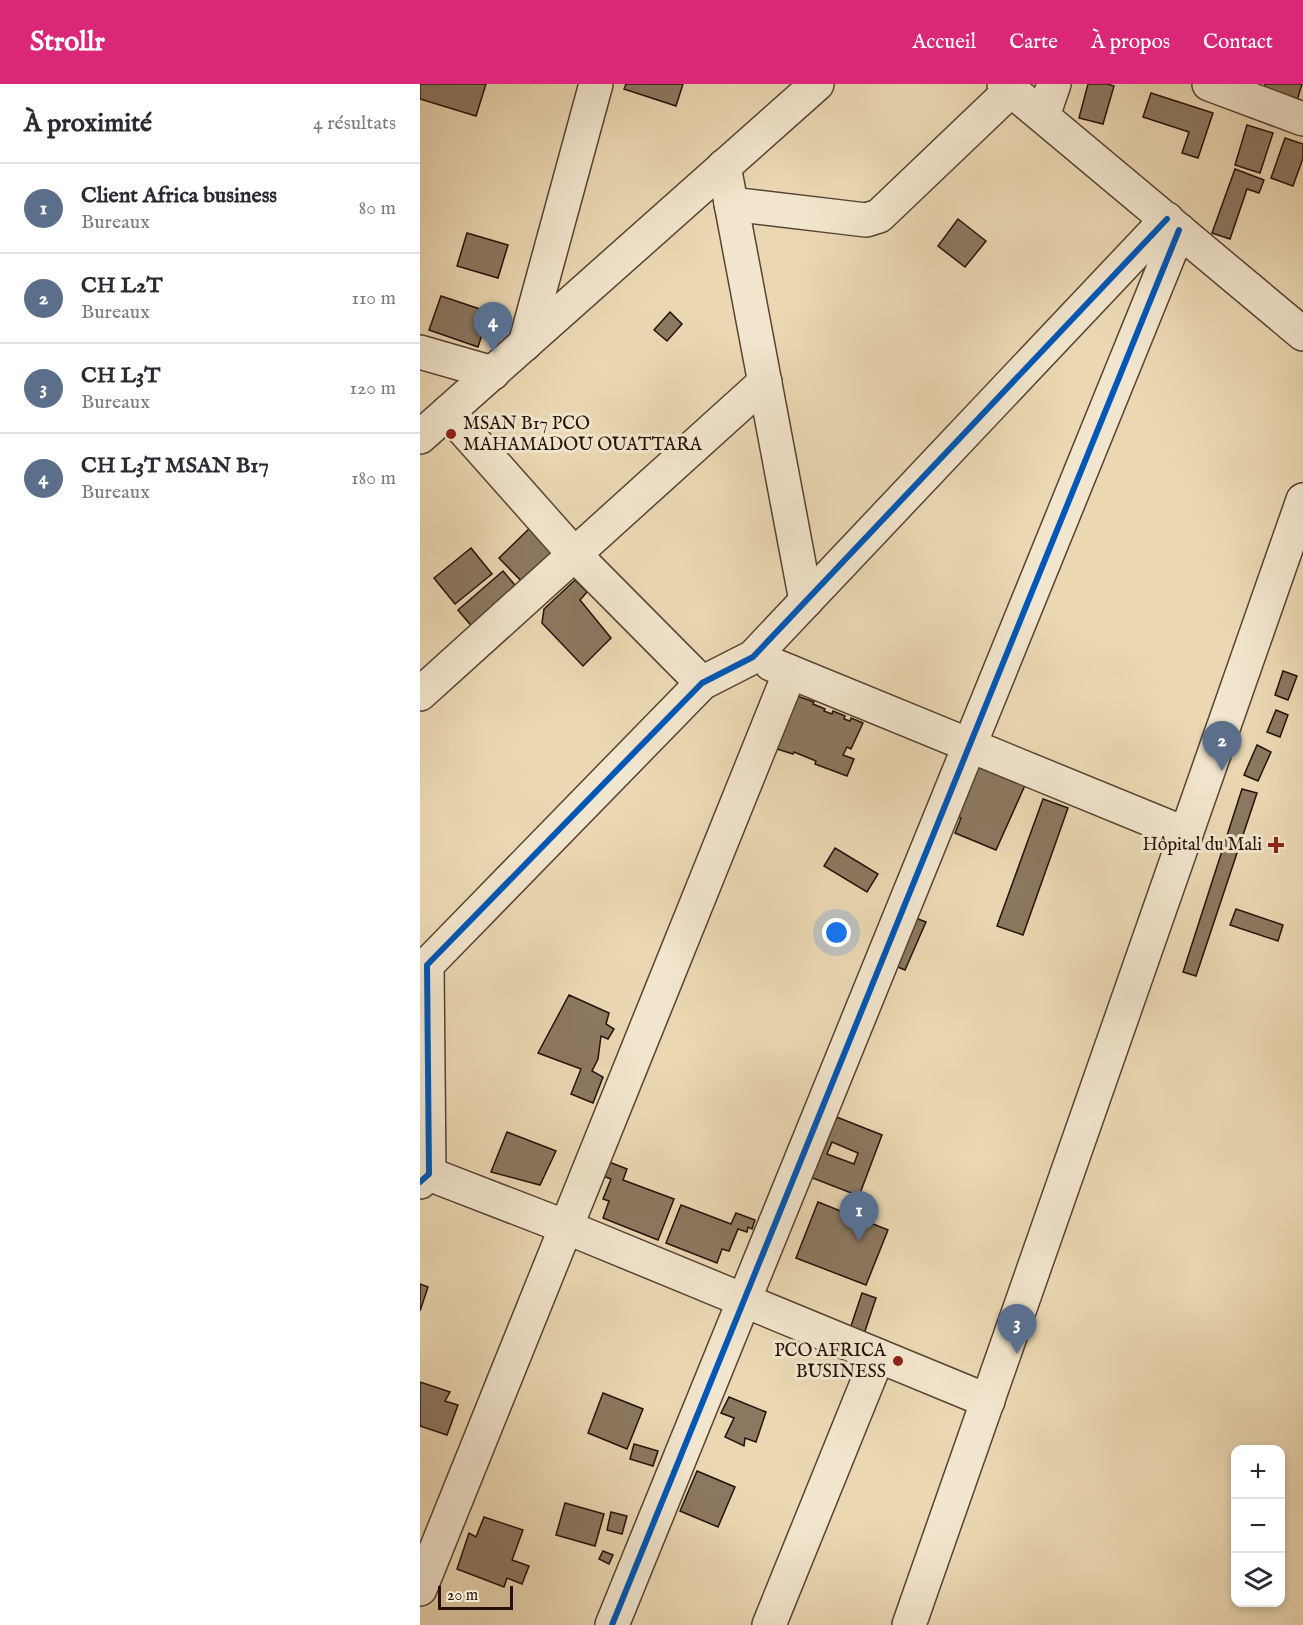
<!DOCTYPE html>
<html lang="fr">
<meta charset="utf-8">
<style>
:root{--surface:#fff;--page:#f7f7f7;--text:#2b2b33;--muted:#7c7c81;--line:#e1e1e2;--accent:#db2777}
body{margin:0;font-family:"IM FELL English",serif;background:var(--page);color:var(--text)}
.controls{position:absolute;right:18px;bottom:18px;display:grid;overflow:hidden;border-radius:12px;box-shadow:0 3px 9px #0003}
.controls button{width:54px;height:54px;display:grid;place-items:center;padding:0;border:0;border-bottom:2px solid var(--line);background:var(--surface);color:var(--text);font:30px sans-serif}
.scale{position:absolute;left:18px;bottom:15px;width:75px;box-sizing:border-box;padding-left:6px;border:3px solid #251108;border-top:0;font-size:16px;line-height:21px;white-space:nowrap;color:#251108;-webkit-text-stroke:4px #f2e6ce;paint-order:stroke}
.you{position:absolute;left:417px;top:849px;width:21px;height:21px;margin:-15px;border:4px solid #fff;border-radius:50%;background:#1a73e8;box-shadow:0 0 0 9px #1a73e833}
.badge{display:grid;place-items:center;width:39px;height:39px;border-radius:50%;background:var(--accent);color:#fff;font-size:20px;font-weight:700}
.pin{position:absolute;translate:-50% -50px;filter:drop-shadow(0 2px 3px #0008)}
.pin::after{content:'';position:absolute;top:32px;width:21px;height:18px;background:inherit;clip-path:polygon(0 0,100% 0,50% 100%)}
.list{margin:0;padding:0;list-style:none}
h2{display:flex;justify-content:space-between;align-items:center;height:78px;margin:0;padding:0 24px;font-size:26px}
h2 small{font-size:20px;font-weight:400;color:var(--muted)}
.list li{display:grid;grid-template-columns:39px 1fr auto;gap:18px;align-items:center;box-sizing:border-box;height:90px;padding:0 24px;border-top:2px solid var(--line)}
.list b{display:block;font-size:22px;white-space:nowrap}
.list p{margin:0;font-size:20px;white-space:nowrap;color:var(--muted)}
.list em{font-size:20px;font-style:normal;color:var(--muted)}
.icon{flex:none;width:33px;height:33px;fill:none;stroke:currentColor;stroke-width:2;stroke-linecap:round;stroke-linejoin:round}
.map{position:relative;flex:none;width:883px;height:1541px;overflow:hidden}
header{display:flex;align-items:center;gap:36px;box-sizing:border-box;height:84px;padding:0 30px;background:var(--accent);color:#fff}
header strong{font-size:28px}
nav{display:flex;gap:33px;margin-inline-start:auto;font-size:21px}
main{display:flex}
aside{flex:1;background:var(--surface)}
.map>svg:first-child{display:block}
</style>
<header>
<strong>Strollr</strong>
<nav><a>Accueil</a><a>Carte</a><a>À propos</a><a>Contact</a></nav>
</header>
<main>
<aside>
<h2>À proximité<small>4 résultats</small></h2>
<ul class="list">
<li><span class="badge" style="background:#5c6f8a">1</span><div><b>Client Africa business</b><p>Bureaux</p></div><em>80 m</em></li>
<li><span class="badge" style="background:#5c6f8a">2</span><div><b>CH L2T</b><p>Bureaux</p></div><em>110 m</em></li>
<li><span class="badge" style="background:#5c6f8a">3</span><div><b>CH L3T</b><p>Bureaux</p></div><em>120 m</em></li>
<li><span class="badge" style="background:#5c6f8a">4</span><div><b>CH L3T MSAN B17</b><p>Bureaux</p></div><em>180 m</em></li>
</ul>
</aside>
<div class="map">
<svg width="883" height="1541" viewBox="0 0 883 1541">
<rect width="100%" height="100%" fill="#ebd8b3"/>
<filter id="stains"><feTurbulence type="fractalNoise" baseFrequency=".00333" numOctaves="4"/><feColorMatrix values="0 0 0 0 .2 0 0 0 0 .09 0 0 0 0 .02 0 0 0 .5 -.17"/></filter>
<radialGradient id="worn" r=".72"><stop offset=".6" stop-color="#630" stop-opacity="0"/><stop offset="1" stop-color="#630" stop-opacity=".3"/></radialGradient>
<!-- building -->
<g fill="#8c7861" stroke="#251108" stroke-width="1.5" fill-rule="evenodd">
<polygon points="0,0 66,0 56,32 0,15"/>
<polygon points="206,0 263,0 256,22 204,5"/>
<polygon points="668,0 687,0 694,2 683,40 659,34"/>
<polygon points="845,0 882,0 876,20 842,10"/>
<polygon points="731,9 793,29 778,74 762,69 769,48 723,33"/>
<polygon points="827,41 853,49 840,89 815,81"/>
<polygon points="865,54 883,60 883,74 873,102 851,94"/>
<polygon points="815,85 844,96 839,109 827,105 810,155 792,149"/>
<polygon points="538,135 566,157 545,183 518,162"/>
<polygon points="47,149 88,161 78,194 37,182"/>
<polygon points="21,212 69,228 58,263 9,246"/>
<polygon points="250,228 262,240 247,257 234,246"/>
<polygon points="114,440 139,466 105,501 79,474"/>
<polygon points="51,464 72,490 35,520 14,494"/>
<polygon points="83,487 99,506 54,545 38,526"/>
<polygon points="155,496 167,508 160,516 191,554 163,582 122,539 124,525"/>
<polygon points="863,587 877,592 868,616 855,611"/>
<polygon points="374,611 394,618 393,620 405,625 404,627 412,630 413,627 425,632 424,635 430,637 431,634 443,639 431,665 427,663 423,671 434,675 427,692 395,680 396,677 374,668 373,670 354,664"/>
<polygon points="856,626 868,631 860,653 847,648"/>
<polygon points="837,661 851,668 838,697 824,691"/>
<polygon points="555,677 606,699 576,766 535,749 541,734 537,733"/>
<polygon points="822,705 837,709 776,892 763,888"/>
<polygon points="623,715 648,724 603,851 577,842"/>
<polygon points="415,764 458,790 447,808 404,782"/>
<polygon points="816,825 863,841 858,857 810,841"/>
<polygon points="493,833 506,838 485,886 473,881"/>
<polygon points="149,911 189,929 186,940 194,945 188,955 181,952 178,975 172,987 183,993 173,1019 151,1010 161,985 118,969"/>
<path d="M409 1030 462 1051 439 1112 385 1091ZM412 1058 438 1069 434 1080 407 1070Z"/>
<polygon points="87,1048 136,1067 120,1101 71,1088"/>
<polygon points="189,1078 207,1085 203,1096 254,1115 238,1156 183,1134 189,1117 183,1115 191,1095 183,1092"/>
<polygon points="437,1116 448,1116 448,1125 436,1126"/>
<polygon points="398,1118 468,1146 446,1201 376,1174"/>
<polygon points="261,1121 311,1140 316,1129 335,1136 332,1145 328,1143 327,1148 318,1145 309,1167 302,1165 297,1179 246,1159"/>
<polygon points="0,1200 8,1203 0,1227"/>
<polygon points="442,1209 456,1214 444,1250 430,1245"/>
<polygon points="0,1298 30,1308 25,1317 38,1321 27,1351 0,1342"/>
<polygon points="183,1309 223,1325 207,1365 168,1349"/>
<polygon points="309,1313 346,1328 336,1358 325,1354 324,1362 305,1353 314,1334 301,1329"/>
<polygon points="214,1360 238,1367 233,1382 210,1375"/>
<polygon points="277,1387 315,1403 298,1443 260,1427"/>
<polygon points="145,1419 184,1430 175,1462 136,1451"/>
<polygon points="191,1428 207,1432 202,1450 187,1446"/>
<polygon points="64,1433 103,1446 92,1476 109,1482 102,1500 87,1494 84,1503 37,1485 49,1449 56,1453"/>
<polygon points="183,1467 193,1471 189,1480 179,1475"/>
</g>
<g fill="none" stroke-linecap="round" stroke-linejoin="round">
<!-- minor casing -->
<g stroke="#564333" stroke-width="36">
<g id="minor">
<polyline points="584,0 883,250"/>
<polyline points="789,0 883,35"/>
<polyline points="623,32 634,0"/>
<polyline points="304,82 386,517"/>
<polyline points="311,120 446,136 459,132 591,6"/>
<polyline points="105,260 176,0"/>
<polyline points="0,268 73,289"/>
<polyline points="28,328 154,470 282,599"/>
<polyline points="0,353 397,0"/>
<polyline points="351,580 766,750"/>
<polyline points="0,610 345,298"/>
<polyline points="9,1090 146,1143 568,1317"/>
<polyline points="0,1098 9,1090 7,881 282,599 333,573 747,135"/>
<polyline points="0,1505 370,588"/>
<polyline points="192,1541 759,146"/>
<polyline points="349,1541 458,1272"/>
<polyline points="489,1541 883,416"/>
</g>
</g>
<!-- minor -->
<use href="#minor" stroke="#f2e6ce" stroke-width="33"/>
<!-- cycleway casing -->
<g stroke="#f2e6ce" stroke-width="10">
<g id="cycleway">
<polyline points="0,1098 9,1090 7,881 282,599 333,573 747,135"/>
<polyline points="192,1541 759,146"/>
</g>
</g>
<!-- cycleway -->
<use href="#cycleway" stroke="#0057b8" stroke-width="6"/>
</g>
<!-- markers -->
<g fill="#8f2418" stroke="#f2e6ce" stroke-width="2">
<circle cx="31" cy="350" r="6"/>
<path d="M853 752h6v6h6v6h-6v6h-6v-6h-6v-6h6z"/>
<circle cx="478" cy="1277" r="6"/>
</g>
<g text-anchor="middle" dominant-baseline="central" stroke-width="6" stroke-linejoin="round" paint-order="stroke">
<!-- poi labels -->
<g font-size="18" fill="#251108" stroke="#f2e6ce" text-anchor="end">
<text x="43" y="340" text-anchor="start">MSAN B17 PCO<tspan x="43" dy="21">MAHAMADOU OUATTARA</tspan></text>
<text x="842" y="761">Hôpital du Mali</text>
<text x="466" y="1267">PCO AFRICA<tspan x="466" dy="21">BUSINESS</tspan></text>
</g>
</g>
<rect width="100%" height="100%" filter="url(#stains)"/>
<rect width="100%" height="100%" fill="url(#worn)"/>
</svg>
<div class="controls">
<button>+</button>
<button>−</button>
<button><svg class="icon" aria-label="layers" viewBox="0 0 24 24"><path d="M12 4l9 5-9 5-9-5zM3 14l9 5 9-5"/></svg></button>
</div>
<div class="scale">20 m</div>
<div class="you"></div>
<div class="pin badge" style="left:439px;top:1157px;background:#5c6f8a">1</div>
<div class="pin badge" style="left:802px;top:687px;background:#5c6f8a">2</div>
<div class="pin badge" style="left:597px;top:1270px;background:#5c6f8a">3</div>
<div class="pin badge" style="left:73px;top:268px;background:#5c6f8a">4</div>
</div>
</main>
